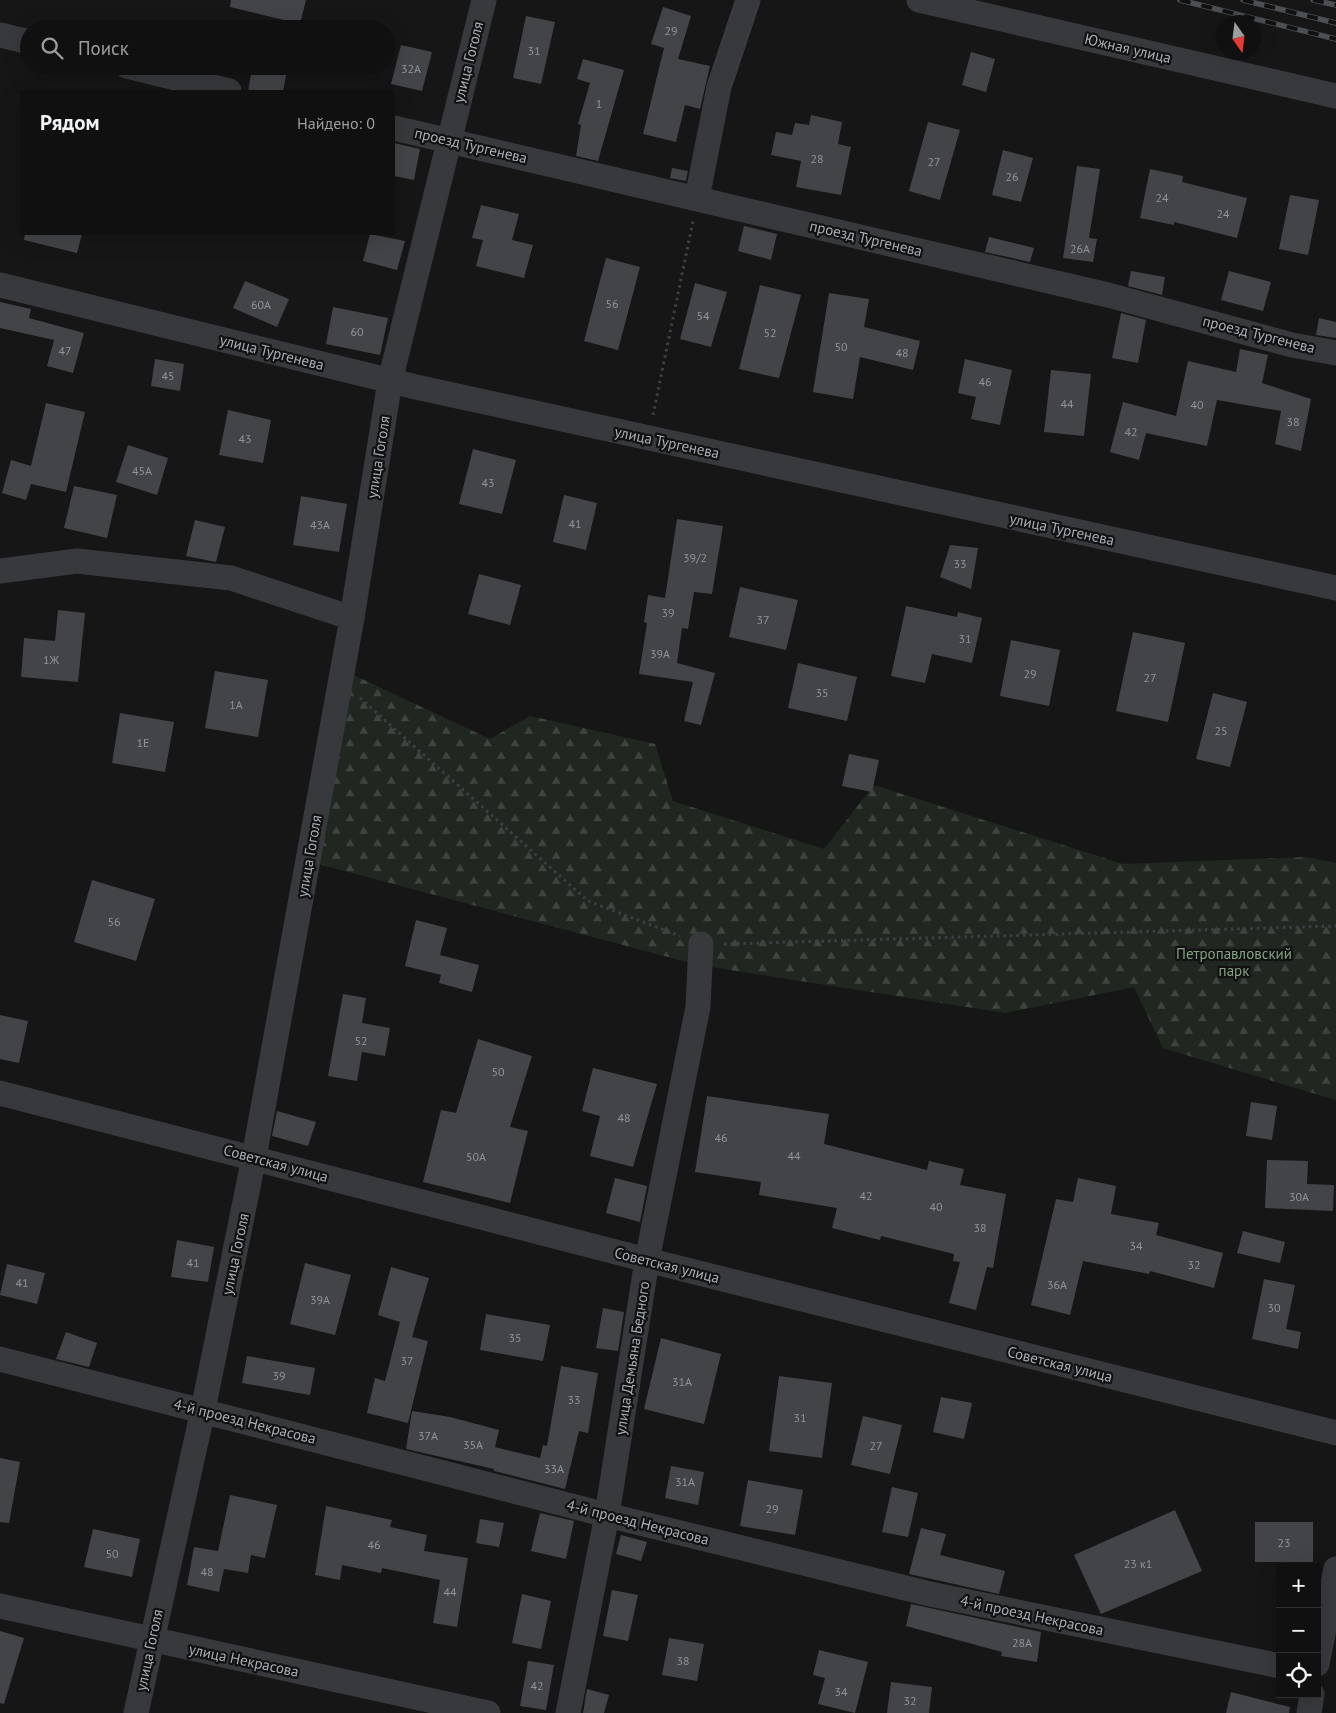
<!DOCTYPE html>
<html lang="ru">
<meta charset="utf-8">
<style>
:root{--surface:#101011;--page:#1e1e1f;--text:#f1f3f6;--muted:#9c9d9f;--line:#303031}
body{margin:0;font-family:"PT Sans",sans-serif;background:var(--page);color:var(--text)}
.controls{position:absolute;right:15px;bottom:15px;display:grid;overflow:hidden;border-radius:0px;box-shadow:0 5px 20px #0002}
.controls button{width:45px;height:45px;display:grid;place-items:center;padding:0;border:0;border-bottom:1px solid var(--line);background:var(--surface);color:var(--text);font:25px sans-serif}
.compass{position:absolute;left:1216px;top:15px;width:45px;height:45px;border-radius:50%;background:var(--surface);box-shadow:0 5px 20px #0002;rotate:166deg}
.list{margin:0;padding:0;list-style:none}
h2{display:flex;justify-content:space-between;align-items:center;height:65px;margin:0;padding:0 20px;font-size:21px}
h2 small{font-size:16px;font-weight:400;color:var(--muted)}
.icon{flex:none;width:28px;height:28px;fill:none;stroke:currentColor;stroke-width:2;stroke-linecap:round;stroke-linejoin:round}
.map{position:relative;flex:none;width:1336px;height:1713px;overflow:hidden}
.search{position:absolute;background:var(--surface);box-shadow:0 5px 20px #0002;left:20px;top:20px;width:375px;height:55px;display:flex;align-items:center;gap:12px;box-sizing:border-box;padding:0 18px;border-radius:28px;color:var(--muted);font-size:19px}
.panel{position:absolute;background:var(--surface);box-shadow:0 5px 20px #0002;left:20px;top:90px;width:375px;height:145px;border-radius:0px}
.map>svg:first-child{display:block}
</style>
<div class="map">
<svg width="1336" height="1713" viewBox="0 0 1336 1713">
<defs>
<pattern id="forest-firs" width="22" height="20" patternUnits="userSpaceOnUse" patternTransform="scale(1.25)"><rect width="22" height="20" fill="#202720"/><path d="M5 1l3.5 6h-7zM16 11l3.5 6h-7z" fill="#3e443e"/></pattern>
</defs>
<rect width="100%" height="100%" fill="#161617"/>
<!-- forest -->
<polygon fill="url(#forest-firs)" points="347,672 490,739 530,716 655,744 673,801 824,849 874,785 1123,864 1307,857 1336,863 1336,1100 1163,1048 1134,987 1005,1013 698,965 311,862"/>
<!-- building -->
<g fill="#424447">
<polygon points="231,0 306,0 300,24 230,7"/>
<polygon points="663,7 691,16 678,59 710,66 700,109 685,105 676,142 643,134 664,48 651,44"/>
<polygon points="526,16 555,22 541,84 513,78"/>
<polygon points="401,45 432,52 422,91 391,84"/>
<polygon points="971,52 995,59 986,92 962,85"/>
<polygon points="583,59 624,70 598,161 576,156 581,125 578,124 590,83 577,79"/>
<polygon points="257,66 288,66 283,91 248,91 252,69 257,70"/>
<polygon points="811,115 842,122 838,144 851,147 841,195 796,187 801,161 771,155 776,132 792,135 795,123 809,125"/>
<polygon points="928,122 960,130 940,200 909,191"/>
<polygon points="394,143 420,149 414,180 394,176"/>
<polygon points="1003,150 1033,158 1021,202 992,195"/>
<polygon points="1077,166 1100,169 1089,238 1097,239 1093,262 1063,258"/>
<polygon points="672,168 688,171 686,181 670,178"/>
<polygon points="1150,169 1183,176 1182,182 1247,198 1237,238 1174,222 1174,225 1140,218"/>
<polygon points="1290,195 1319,200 1308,255 1279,249"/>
<polygon points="481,205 519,214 512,240 533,245 524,278 476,266 483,240 472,238"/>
<polygon points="744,226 777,234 771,260 738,251"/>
<polygon points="25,234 82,234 77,253 24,240"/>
<polygon points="370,234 405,241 397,270 363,261"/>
<polygon points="989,237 1034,248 1030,262 985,252"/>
<polygon points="606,258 640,267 618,350 584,341"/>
<polygon points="1131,271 1165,277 1162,295 1128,286"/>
<polygon points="1229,271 1271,282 1263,311 1221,300"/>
<polygon points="245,281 289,299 277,327 233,308"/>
<polygon points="695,283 727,292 711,347 680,339"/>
<polygon points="760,285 801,295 779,378 739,369"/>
<polygon points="829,293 869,299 864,327 920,341 913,370 860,357 853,399 813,392"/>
<polygon points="0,302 31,309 29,318 84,333 73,373 47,366 54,340 0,328"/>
<polygon points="333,307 388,318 380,355 326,344"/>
<polygon points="1121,313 1146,320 1138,363 1112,358"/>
<polygon points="1319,318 1336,322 1336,338 1316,335"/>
<polygon points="1240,349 1268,355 1262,383 1311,399 1301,451 1275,444 1281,411 1217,400 1207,446 1146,433 1139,460 1110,452 1123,402 1176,416 1188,361 1236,372"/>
<polygon points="155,359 184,364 180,391 151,386"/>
<polygon points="965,359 1012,370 1000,425 971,419 976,397 958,393"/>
<polygon points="1051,370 1091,374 1084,436 1044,432"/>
<polygon points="46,403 85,412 66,492 31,484 26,500 2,493 11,460 31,466"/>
<polygon points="228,410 271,420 263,463 219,455"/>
<polygon points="128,445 168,458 157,495 116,482"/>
<polygon points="473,449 516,460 502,514 459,504"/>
<polygon points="74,486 117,495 107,538 64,528"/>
<polygon points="564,495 597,503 586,550 553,542"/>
<polygon points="301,496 347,504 339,552 293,545"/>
<polygon points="677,519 723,526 712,594 694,592 688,629 682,628 677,663 715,673 701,725 684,721 693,682 639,674 647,623 644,622 648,595 665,598"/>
<polygon points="195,520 225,527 216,562 186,556"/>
<polygon points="950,545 978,548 971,589 940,577"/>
<polygon points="479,574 521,585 510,625 468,614"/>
<polygon points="740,587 798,600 786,650 729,637"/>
<polygon points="906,606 957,617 958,612 982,618 972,663 932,654 925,683 891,676"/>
<polygon points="58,610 85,613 78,682 21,677 24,638 55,641"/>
<polygon points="1133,632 1185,643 1168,722 1116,711"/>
<polygon points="1011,640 1060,650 1049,706 1000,696"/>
<polygon points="798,663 857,677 847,721 788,708"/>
<polygon points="215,671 268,680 258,737 205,728"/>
<polygon points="1213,693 1247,702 1230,767 1196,759"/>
<polygon points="120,713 174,722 165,772 112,763"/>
<polygon points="849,754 879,760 872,792 842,786"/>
<polygon points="92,880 155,899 136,961 74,942"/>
<polygon points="416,920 447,928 440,955 479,965 472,992 439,983 441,975 405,966"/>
<polygon points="343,994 366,998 362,1023 390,1028 385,1056 362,1052 357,1081 328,1076"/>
<polygon points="0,1015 28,1021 19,1063 0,1059"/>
<polygon points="478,1039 532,1056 510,1127 528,1131 510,1203 423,1182 441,1110 456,1113"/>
<polygon points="593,1068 657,1084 633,1167 590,1156 600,1116 582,1111"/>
<polygon points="707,1096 829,1114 824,1144 927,1170 929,1161 964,1169 960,1185 1006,1194 993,1268 987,1267 976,1310 949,1303 960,1262 953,1261 954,1254 881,1236 880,1240 832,1228 837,1208 759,1195 761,1182 695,1172"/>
<polygon points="1251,1102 1277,1106 1272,1140 1246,1136"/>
<polygon points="277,1111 316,1122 308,1146 272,1136"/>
<polygon points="1267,1160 1308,1161 1307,1184 1334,1185 1333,1211 1265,1208"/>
<polygon points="615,1178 647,1186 640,1222 606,1213"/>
<polygon points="1078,1178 1116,1186 1111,1214 1159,1223 1156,1235 1223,1253 1214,1288 1150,1271 1149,1274 1083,1261 1070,1315 1031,1305 1056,1199 1073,1202"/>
<polygon points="1243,1231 1285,1242 1280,1263 1237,1253"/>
<polygon points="177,1240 214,1247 208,1282 171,1277"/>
<polygon points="305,1263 351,1275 335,1335 290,1324"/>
<polygon points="7,1264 45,1273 37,1304 0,1295"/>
<polygon points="391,1267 429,1278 412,1337 428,1341 408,1423 367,1413 375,1378 385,1381 400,1322 378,1315"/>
<polygon points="1264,1279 1295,1285 1286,1329 1301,1332 1298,1349 1252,1339"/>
<polygon points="603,1308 624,1312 618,1351 596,1348"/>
<polygon points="486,1314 550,1325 543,1361 480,1350"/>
<polygon points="66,1332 97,1343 89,1367 56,1359"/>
<polygon points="661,1338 721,1354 704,1424 644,1409"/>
<polygon points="247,1356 315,1368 310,1395 242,1383"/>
<polygon points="561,1366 598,1373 588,1433 579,1431 565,1489 494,1471 494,1469 406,1449 412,1411 450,1417 499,1430 495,1447 540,1458 543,1445 547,1446"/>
<polygon points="779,1376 832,1383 822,1458 769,1451"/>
<polygon points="941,1397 972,1403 964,1439 933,1432"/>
<polygon points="863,1416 902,1425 890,1474 851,1465"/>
<polygon points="0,1458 20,1462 9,1523 0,1522"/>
<polygon points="671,1466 704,1472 698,1505 665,1498"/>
<polygon points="748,1480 803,1490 795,1535 740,1526"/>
<polygon points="892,1487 918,1493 908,1537 882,1532"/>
<polygon points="230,1495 277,1505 265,1558 251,1555 248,1573 224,1569 219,1592 187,1585 194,1547 218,1551"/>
<polygon points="326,1506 392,1520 390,1527 427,1535 424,1551 468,1558 457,1627 433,1623 440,1580 382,1568 381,1573 342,1565 340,1580 315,1575"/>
<polygon points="1175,1510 1202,1571 1101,1614 1074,1555"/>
<polygon points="540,1513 574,1521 566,1559 531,1551"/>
<polygon points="480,1519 504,1523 499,1547 476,1543"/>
<rect x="1255" y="1522" width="58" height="40"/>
<polygon points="921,1528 946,1534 940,1555 1005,1571 999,1594 909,1574"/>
<polygon points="93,1529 140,1539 132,1577 84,1567"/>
<polygon points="621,1535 647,1542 641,1561 616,1554"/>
<polygon points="612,1590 638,1595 628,1641 603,1636"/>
<polygon points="522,1594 551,1601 541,1649 512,1643"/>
<polygon points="911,1604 1041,1632 1037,1662 1001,1656 1002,1652 906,1626"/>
<polygon points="0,1631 24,1638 4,1704 0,1703"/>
<polygon points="669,1638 704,1644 697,1681 662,1675"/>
<polygon points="819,1650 868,1662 855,1713 818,1704 825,1678 813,1675"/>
<polygon points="528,1661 554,1665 546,1710 520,1706"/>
<polygon points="891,1682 932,1687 929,1713 887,1713"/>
<polygon points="587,1689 609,1695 604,1713 583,1713"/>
<polygon points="1231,1692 1290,1707 1289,1713 1226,1713"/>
</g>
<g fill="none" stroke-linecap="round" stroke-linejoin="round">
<!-- path -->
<g stroke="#3d4043" stroke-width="3" stroke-dasharray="2.5 4" stroke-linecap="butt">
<polyline points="653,415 693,221"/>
<polyline points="360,698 588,901 680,936"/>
<polyline points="724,944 1336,926"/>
</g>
<!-- minor -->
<g stroke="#37393c" stroke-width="25">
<polyline points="919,0 1336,96"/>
<polyline points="0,35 29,42"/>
<polyline points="127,66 229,91"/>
<polyline points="394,128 1108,295 1292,345 1336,353"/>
<polyline points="697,198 719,87 748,0"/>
<polyline points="0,285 416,387 1336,588"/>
<polyline points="0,571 77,561 231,578 352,618"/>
<polyline points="0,1093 647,1260 1336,1433"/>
<polyline points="0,1359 607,1515 930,1594 1280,1666"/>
<polyline points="0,1606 488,1713"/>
<polyline points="1317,1664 1336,1569"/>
<polyline points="136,1713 203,1410 254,1157 352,618 390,381 484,0"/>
<polyline points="568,1713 607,1515 647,1260 698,1007 701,944"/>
<polyline points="1309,1713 1312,1694"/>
</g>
<!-- rail casing -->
<g stroke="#4c4f53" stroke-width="5.5">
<g id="rail">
<polyline points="1180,0 1336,39"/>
<polyline points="1243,0 1336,23"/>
<polyline points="1313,0 1336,5"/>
</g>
</g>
<!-- rail -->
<use href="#rail" stroke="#111112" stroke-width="4" stroke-dasharray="11" stroke-linecap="butt"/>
</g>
<g text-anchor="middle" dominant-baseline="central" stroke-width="4.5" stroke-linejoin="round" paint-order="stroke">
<!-- number labels -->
<g font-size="12" fill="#8e949b">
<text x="671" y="30">29</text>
<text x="534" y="50">31</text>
<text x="411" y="68">32А</text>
<text x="599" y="103">1</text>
<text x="817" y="158">28</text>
<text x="934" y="161">27</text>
<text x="1012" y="176">26</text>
<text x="1162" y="197">24</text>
<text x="1223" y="213">24</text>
<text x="1080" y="248">26А</text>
<text x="612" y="303">56</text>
<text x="261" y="304">60А</text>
<text x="703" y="315">54</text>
<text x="357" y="331">60</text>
<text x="770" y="332">52</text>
<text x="841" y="346">50</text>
<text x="65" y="350">47</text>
<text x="902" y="352">48</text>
<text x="168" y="375">45</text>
<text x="985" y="381">46</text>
<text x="1067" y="403">44</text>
<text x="1197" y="404">40</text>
<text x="1293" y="421">38</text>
<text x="1131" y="431">42</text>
<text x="245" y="438">43</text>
<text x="142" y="470">45А</text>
<text x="488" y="482">43</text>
<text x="575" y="523">41</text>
<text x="320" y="524">43А</text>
<text x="695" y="557">39/2</text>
<text x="960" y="563">33</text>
<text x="668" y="612">39</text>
<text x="763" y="619">37</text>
<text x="965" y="638">31</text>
<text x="660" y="653">39А</text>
<text x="51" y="659">1Ж</text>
<text x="1030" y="673">29</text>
<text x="1150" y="677">27</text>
<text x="822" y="692">35</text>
<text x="236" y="704">1А</text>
<text x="1221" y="730">25</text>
<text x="143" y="742">1Е</text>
<text x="114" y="921">56</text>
<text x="361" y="1040">52</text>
<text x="498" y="1071">50</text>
<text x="624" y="1117">48</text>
<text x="721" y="1137">46</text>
<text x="794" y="1155">44</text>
<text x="476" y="1156">50А</text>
<text x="866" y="1195">42</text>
<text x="1299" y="1196">30А</text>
<text x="936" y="1206">40</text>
<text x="980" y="1227">38</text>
<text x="1136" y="1245">34</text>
<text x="193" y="1262">41</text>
<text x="1194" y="1264">32</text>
<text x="22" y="1282">41</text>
<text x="1057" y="1284">36А</text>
<text x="320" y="1299">39А</text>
<text x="1274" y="1307">30</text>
<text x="515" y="1337">35</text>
<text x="407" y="1360">37</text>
<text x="279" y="1375">39</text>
<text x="682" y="1381">31А</text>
<text x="574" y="1399">33</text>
<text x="800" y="1417">31</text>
<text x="428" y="1435">37А</text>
<text x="473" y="1444">35А</text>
<text x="876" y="1445">27</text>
<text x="554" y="1468">33А</text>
<text x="685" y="1481">31А</text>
<text x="772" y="1508">29</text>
<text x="1284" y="1542">23</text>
<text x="374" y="1544">46</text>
<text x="112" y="1553">50</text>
<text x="1138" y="1563">23 к1</text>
<text x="207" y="1571">48</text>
<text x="450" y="1591">44</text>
<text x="1022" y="1642">28А</text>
<text x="683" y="1660">38</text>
<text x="537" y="1685">42</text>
<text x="841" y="1691">34</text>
<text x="910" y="1700">32</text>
</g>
<!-- street labels -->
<g font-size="15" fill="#a8afb7" stroke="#111112">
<text transform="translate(1128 48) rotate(13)">Южная улица</text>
<text transform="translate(468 62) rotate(-76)">улица Гоголя</text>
<text transform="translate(471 145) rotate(13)">проезд Тургенева</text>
<text transform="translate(866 238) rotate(13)">проезд Тургенева</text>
<text transform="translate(1259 334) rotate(14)">проезд Тургенева</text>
<text transform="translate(272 352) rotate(14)">улица Тургенева</text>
<text transform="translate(667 442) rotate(12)">улица Тургенева</text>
<text transform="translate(378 457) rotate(-81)">улица Гоголя</text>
<text transform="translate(1062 529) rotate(12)">улица Тургенева</text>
<text transform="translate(309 856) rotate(-80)">улица Гоголя</text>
<text transform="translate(276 1163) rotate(15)">Советская улица</text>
<text transform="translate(235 1254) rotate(-78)">улица Гоголя</text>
<text transform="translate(667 1265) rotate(14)">Советская улица</text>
<text transform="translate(632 1358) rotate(-81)">улица Демьяна Бедного</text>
<text transform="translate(1060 1364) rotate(14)">Советская улица</text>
<text transform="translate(245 1421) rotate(14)">4-й проезд Некрасова</text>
<text transform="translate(638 1522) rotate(14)">4-й проезд Некрасова</text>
<text transform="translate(1032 1615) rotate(12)">4-й проезд Некрасова</text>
<text transform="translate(149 1650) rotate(-78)">улица Гоголя</text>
<text transform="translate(244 1660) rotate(12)">улица Некрасова</text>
</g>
<!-- park labels -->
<g font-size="15" fill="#83a180" stroke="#111112">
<text x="1234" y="953">Петропавловский<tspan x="1234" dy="17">парк</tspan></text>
</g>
</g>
</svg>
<div class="controls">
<button>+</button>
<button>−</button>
<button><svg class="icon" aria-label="locate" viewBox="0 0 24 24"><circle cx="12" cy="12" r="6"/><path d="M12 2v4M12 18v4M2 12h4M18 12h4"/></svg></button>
</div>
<svg class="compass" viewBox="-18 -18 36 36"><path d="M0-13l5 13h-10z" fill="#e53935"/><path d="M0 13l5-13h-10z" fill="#9c9d9f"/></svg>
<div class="search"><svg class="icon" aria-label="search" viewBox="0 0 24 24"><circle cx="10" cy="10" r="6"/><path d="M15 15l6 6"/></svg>Поиск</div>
<section class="panel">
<h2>Рядом<small>Найдено: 0</small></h2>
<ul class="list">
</ul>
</section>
</div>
